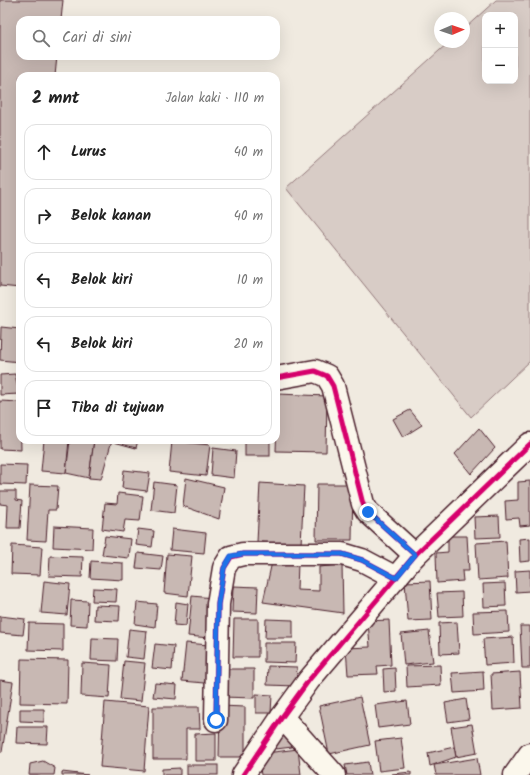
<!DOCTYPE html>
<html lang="id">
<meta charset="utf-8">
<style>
:root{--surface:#fff;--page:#f6f6f6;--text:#222;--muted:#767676;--line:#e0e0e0}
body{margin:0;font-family:Kalam,sans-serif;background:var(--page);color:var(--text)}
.controls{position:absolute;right:12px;top:12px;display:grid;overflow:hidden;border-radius:8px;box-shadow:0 4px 16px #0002}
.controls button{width:36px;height:36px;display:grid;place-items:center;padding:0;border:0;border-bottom:1px solid var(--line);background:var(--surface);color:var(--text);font:20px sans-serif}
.compass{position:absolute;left:434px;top:12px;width:36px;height:36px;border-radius:50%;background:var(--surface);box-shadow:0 4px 16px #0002;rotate:88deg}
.stop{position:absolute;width:12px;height:12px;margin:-9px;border:3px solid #1a73e8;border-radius:50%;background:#fff}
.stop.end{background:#1a73e8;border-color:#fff;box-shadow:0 1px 4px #0008}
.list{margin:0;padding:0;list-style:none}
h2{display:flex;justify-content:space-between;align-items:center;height:52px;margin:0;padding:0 16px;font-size:17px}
h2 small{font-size:13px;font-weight:400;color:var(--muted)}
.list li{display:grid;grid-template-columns:26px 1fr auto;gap:12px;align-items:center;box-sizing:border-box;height:56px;margin:0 8px 8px;padding:0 8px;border:1px solid var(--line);border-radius:12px}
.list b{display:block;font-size:15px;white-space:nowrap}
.list em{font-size:13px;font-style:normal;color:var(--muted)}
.icon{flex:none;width:22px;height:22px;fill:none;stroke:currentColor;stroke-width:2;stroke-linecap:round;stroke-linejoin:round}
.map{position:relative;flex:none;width:530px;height:775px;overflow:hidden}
.search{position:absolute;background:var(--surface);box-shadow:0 4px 16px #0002;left:16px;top:16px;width:264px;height:44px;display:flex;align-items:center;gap:10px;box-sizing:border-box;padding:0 14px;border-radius:12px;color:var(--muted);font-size:15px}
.panel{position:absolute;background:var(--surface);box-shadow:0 4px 16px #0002;left:16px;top:72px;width:264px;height:372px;border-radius:12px}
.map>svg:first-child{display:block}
</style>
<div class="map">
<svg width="530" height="775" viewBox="0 0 530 775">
<rect width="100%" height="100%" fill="#f0eae0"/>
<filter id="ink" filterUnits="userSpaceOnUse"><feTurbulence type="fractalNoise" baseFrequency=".025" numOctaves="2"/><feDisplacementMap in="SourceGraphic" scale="8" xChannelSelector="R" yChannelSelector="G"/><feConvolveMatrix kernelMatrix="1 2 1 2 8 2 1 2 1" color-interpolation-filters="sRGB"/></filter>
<g filter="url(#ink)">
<!-- green -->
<path fill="#d8ccc6" stroke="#917678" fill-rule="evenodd" d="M496 0H530V361L471 417 286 188 449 42H464V29ZM485 15H515V81H485Z"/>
<!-- building -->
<g fill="#c8b8b3" stroke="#4a1f2b">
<polygon points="0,0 63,0 61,20 20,20 20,56 57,56 55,76 20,76 20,288 0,286"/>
<polygon points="1,327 20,329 20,362 0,360"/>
<polygon points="15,374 19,394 0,395 0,375"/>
<polygon points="278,394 327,396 326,452 276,451"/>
<polygon points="0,401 20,402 21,450 0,449"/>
<polygon points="410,410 422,425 403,437 393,419"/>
<polygon points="479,428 495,448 471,474 455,454"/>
<polygon points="44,440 69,440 66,473 41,471"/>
<polygon points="70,440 94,440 89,478 66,473"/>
<polygon points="94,440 112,440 101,479 89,478"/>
<polygon points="115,440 138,440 136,448 114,442"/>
<rect x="245" y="440" width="25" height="16"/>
<polygon points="172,441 210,445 206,476 169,472"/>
<polygon points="213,448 236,451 234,478 211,475"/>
<polygon points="0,464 27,465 26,485 0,484"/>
<polygon points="124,470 150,473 147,491 122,488"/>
<polygon points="186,478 224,487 219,519 183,506"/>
<polygon points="530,481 530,525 520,526 519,518 506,519 505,501 518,500 518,482"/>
<polygon points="154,482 177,485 174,513 151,510"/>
<polygon points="260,483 304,486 301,544 257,542"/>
<polygon points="317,484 353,484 352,540 316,540"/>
<polygon points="30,485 58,486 56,510 48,510 46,541 27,540"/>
<polygon points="0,491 16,491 16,500 22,501 20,528 7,528 8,505 0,504"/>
<polygon points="118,493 143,496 140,521 125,520 123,532 102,529 105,503 117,504"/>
<polygon points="499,516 500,537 475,538 474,517"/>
<polygon points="54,526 93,528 92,549 53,547"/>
<polygon points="138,529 154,531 152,547 136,545"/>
<polygon points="172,529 206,533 204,553 170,550"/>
<polygon points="105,536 131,539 129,558 102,555"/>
<polygon points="448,536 467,536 469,571 462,571 463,581 437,583 436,553 448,552"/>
<polygon points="530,538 530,561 520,562 519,539"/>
<polygon points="506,541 508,578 478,580 476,543"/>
<polygon points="12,545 42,547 40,575 11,574"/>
<polygon points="138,553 163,556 161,570 136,568"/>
<polygon points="167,554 192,556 188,596 164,593"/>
<polygon points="50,556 83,557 82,577 49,576"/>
<polygon points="91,561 123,563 123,580 90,578"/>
<polygon points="272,562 298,563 297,590 319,591 319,567 342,565 343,613 263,602"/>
<polygon points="530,570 530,591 516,592 515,571"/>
<polygon points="44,581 70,584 67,615 41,613"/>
<polygon points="430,581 432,620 408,621 405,582"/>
<polygon points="505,583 506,606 484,607 483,584"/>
<polygon points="233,586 258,587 257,613 232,612"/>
<polygon points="93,588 117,589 116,602 92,601"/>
<polygon points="462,592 463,616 439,617 437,593"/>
<polygon points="192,596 213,598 209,638 188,636"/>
<polygon points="71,600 88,601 87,626 70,625"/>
<polygon points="137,602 157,604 155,627 135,624"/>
<polygon points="176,602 188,604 186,626 174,625"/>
<polygon points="95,605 120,606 119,621 94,620"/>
<polygon points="508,611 509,632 474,634 473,612"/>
<polygon points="0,616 25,619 23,635 0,633"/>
<polygon points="234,619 258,619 258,657 233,657"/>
<polygon points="266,619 293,620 293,638 265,638"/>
<polygon points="389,620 391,665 377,666 378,674 348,675 346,648 370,647 368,621"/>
<polygon points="457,622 459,653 440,654 439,623"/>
<polygon points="29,623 63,624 63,651 28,650"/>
<polygon points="520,626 530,626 530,668 522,668"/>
<polygon points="129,629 147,631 144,659 126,657"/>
<polygon points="429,631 433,662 404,665 401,634"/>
<polygon points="513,637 514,663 485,665 483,639"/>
<polygon points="92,638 118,639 117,661 91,660"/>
<polygon points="186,643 209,645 205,683 182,681"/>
<polygon points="264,643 296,643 295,663 264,662"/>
<polygon points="155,644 174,646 172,670 152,668"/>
<polygon points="21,659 68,660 67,704 20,703"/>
<polygon points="124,661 145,663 141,701 120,699"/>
<polygon points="82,663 111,665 109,698 81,696"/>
<polygon points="440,665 441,685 407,687 406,666"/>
<polygon points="268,666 297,667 296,686 267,685"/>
<polygon points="395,668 396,691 384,692 383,669"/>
<polygon points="223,669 254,669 254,698 222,697"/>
<polygon points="483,671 484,691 454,693 452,673"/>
<polygon points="520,672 522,708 493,710 491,674"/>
<polygon points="0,680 13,682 2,752 0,752"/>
<polygon points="155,683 177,685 176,699 153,697"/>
<polygon points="256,694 272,695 271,713 256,713"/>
<polygon points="360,697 370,745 329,754 319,706"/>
<polygon points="466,699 469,719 448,722 445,703"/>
<polygon points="407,701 410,724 378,728 375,705"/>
<polygon points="105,702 149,706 144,771 100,767"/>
<polygon points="220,706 245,707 245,757 219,757"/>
<polygon points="153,707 199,707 200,729 186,729 186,759 153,759"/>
<polygon points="20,709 44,709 44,722 20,721"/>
<polygon points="472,724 477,753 456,757 451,727"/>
<polygon points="17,727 48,727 47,744 16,743"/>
<polygon points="290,729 292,747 276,749 273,731"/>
<polygon points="216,733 216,761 195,761 195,734"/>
<polygon points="401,738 405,768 379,771 375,741"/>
<polygon points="454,747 456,757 430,766 428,753"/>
<polygon points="298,749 301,775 261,775 258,754"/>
<polygon points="477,758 480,775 436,775 434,765"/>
<polygon points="43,761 55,768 54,775 29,775 30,764"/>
<polygon points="368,762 370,775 347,775 345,765"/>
<rect x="187" y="765" width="31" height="10"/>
<polygon points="180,768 180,775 162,775 162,769"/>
<polygon points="62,772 88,775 62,775"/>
<polygon points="411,772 411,775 392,775 392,774"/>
</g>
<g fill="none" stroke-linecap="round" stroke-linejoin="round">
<!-- street casing -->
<g stroke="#4a1f2b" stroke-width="25">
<g id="street">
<polyline points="276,378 315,371 327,376 333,386 363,504 368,512 415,555"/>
<polyline points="282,717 334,775"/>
<polyline points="216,720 218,604 224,568 231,557 243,554 342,554 362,560 396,578"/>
<polyline points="243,775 282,717 309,680 415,555 530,444"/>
<polyline points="515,775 530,754"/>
</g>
</g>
<!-- street -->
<use href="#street" stroke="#fbf7ec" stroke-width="22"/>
<!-- cycleway casing -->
<g stroke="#fbf7ec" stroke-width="8">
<g id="cycleway">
<polyline points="276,378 315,371 327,376 333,386 363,504 368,512 415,555"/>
<polyline points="216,720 218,604 224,568 231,557 243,554 342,554 362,560 396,578"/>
<polyline points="243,775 282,717 309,680 415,555 530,444"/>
</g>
</g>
<!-- cycleway -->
<use href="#cycleway" stroke="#d6006c" stroke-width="5"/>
</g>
</g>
<g fill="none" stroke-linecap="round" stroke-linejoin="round" filter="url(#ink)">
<!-- route -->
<polyline stroke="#1a73e8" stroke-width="5" points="216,720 218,604 224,568 231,556 243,554 342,554 362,560 396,578 415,555 368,512"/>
</g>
</svg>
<div class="controls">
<button>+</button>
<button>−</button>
</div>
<svg class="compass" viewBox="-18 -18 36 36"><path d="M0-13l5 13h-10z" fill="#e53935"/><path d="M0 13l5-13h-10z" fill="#767676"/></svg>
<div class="stop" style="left:216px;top:720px"></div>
<div class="stop end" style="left:368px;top:512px"></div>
<div class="search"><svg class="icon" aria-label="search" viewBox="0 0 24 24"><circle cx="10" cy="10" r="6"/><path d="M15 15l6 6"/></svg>Cari di sini</div>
<section class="panel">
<h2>2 mnt<small>Jalan kaki · 110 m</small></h2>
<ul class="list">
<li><svg class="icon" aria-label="ahead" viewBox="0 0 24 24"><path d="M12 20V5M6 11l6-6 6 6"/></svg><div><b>Lurus</b></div><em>40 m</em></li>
<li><svg class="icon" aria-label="right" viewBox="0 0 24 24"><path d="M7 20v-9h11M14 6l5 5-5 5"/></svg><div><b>Belok kanan</b></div><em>40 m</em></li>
<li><svg class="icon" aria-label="left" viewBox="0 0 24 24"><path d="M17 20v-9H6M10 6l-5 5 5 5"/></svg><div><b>Belok kiri</b></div><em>10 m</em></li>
<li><svg class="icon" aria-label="left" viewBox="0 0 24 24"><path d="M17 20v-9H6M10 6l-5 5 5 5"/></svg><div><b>Belok kiri</b></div><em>20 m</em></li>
<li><svg class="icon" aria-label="arrive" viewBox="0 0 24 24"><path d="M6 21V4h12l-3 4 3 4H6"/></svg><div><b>Tiba di tujuan</b></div></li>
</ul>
</section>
</div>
